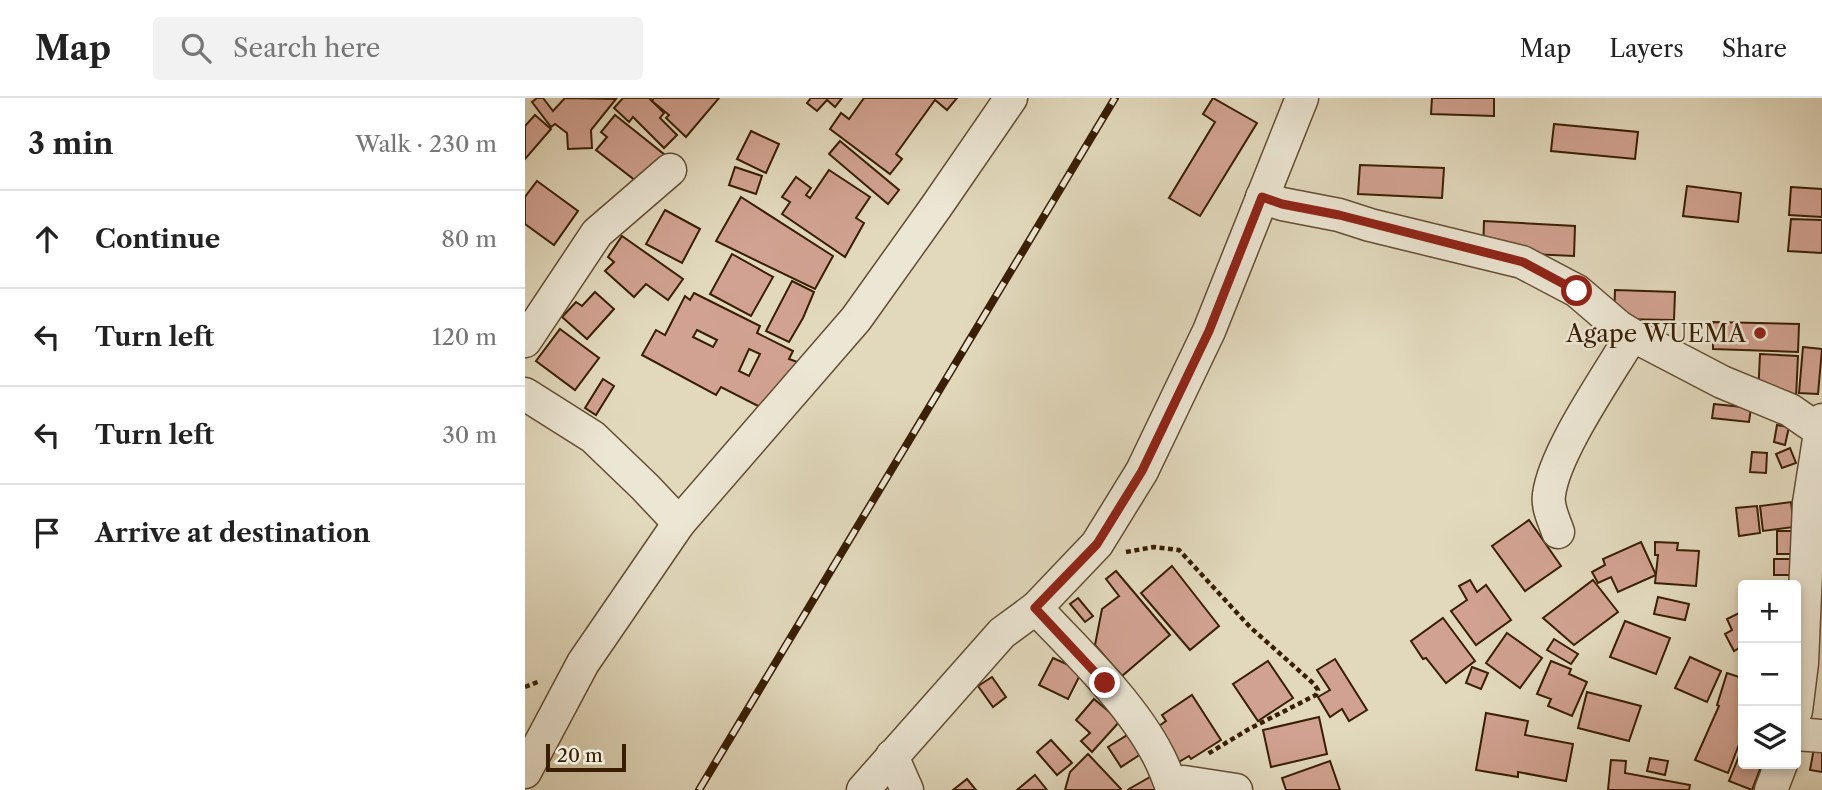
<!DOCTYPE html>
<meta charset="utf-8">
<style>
:root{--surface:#fff;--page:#f2f2f2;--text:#222;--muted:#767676;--line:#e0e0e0}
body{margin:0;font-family:"Libre Caslon Text",serif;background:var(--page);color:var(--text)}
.controls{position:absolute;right:21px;bottom:21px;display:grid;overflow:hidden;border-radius:7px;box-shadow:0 4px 10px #0003}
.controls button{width:63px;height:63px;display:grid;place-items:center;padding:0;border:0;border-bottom:2px solid var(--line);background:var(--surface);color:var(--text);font:35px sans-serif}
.scale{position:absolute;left:21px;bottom:18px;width:80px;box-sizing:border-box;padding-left:7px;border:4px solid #391e03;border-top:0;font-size:19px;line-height:24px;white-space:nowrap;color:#391e03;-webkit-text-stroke:5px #ece6d4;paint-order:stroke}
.stop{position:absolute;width:21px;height:21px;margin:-16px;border:5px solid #8f2418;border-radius:50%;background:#fff}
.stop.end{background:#8f2418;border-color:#fff;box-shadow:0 2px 7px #0008}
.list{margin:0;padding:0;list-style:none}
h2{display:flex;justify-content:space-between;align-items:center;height:91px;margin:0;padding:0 28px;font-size:30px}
h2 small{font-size:23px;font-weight:400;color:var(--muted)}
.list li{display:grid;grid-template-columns:46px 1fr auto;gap:21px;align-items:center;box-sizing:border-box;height:98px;padding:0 28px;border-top:2px solid var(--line)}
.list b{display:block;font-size:26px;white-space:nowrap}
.list em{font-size:23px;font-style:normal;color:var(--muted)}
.icon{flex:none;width:38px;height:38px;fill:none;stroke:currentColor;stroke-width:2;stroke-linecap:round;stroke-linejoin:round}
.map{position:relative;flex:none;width:1297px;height:692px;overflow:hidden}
header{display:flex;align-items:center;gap:42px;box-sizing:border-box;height:98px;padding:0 35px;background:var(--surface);border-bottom:2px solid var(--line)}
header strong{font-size:33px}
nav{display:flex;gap:38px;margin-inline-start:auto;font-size:24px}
.search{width:490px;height:63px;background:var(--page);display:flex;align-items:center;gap:18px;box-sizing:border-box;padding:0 24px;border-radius:7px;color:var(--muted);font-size:26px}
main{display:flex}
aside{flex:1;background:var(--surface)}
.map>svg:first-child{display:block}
</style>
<header>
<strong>Map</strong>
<div class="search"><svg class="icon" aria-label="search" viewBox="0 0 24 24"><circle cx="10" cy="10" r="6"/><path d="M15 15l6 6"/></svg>Search here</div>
<nav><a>Map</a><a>Layers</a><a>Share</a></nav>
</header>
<main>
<aside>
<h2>3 min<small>Walk · 230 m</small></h2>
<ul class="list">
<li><svg class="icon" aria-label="ahead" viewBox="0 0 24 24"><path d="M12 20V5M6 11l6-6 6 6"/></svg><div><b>Continue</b></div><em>80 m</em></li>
<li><svg class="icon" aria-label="left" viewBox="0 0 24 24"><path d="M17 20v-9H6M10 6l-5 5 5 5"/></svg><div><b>Turn left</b></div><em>120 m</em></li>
<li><svg class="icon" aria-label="left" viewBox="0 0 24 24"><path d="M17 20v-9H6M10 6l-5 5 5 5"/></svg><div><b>Turn left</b></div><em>30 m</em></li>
<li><svg class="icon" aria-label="arrive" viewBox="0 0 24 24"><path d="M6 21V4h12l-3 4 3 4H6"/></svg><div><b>Arrive at destination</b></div></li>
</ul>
</aside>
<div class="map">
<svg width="1297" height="692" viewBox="0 0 1297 692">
<rect width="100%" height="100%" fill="#e2d9bd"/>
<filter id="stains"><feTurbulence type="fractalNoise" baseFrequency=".00286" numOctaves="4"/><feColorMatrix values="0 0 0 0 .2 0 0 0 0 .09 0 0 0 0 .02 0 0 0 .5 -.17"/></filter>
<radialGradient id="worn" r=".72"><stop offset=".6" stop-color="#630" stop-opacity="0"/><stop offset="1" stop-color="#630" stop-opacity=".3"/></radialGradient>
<!-- building -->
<g fill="#d1a291" stroke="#391e03" stroke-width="2" fill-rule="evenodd">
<polygon points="12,0 18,0 28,13 40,0 91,1 66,32 67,50 43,51 42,35 30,26 26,29 7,4"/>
<polygon points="98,0 126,0 125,1 139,15 135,20 152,37 139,50 108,19 104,24 89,10"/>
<polygon points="129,0 194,0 161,39 141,20 144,17 127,3"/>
<polygon points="286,0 317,0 310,9 302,2 292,13 282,5"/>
<polygon points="339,0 432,0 422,12 410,2 371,56 377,61 365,76 305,31 316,15 324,21"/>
<polygon points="688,0 732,25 675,118 644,100 690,24 678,16"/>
<polygon points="907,0 969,0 969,18 906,16"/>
<polygon points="10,17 26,31 0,61 0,28"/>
<polygon points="90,17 140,57 131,68 120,90 71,52 82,39 76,34"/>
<polygon points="1029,26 1113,34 1110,61 1026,53"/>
<polygon points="226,33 254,46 241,75 212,61"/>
<polygon points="315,43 374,92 363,106 304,56"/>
<polygon points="835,67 919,70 917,100 833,96"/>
<polygon points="210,69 237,78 231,96 204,87"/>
<polygon points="304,72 345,99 331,120 339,125 320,159 257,116 265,104 257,99 271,79 286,90 281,97 285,100"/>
<polygon points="12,83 53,113 29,147 0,126 0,99"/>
<polygon points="1162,88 1216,95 1213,124 1158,118"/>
<polygon points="1266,89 1297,91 1297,119 1264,117"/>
<polygon points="216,99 308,158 290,191 191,143"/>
<polygon points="140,112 175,131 157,165 121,146"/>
<polygon points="1266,121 1297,122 1297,155 1263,153"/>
<polygon points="959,123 1050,128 1049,158 958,154"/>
<polygon points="97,138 158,181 143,202 121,186 109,199 80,173 89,164 83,159"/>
<polygon points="207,156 248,179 226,218 185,196"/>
<polygon points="267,183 289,194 278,220 264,244 241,233"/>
<polygon points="1090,192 1150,194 1149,222 1089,221"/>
<polygon points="70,194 89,211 62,241 37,219 51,204 57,208"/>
<path d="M169 195 235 228 232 235 268 253 264 261 275 265 235 309 196 289 191 297 117 257 131 232 140 237 160 198 165 202ZM172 232 192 242 188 249 168 239ZM224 251 235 256 224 278 214 273Z"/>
<polygon points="1188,224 1274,226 1273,254 1188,251"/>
<polygon points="35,231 74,260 50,292 11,263"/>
<polygon points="1278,249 1297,251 1293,296 1274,295"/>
<polygon points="1235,256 1273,258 1271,300 1233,298"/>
<polygon points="78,281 89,288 71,317 60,310"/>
<polygon points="1189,306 1226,310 1224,324 1187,320"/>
<polygon points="1252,327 1264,329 1260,347 1249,344"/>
<polygon points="1265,350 1271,365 1257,370 1251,356"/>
<polygon points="1227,354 1242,355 1241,375 1225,374"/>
<polygon points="1266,404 1269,429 1238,433 1235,408"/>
<polygon points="1232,408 1235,435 1214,438 1211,410"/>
<polygon points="1004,422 1036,468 1000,493 967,448"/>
<rect x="1252" y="433" width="17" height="23"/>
<polygon points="1116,444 1131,477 1093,494 1086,479 1073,485 1067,474 1080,467 1078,461"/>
<polygon points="1130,444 1153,445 1152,452 1174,453 1171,488 1130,485 1133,457 1130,457"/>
<rect x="1249" y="461" width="21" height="16"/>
<polygon points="647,468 694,528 665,552 616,495"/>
<polygon points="591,473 645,537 597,578 570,547 577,511 594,498 581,481"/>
<polygon points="945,482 952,494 961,487 986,522 951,547 926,513 942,502 934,488"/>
<polygon points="1068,482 1093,514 1049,547 1018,520"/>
<polygon points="1133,499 1164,506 1160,522 1129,516"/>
<polygon points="553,500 568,518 560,524 545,506"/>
<polygon points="1218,513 1218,553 1216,549 1209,553 1200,536 1207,532 1202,521"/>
<polygon points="918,520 950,563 921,585 901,560 898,561 886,543"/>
<polygon points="1100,523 1145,540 1131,576 1085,559"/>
<polygon points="982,535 1017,560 995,590 961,565"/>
<polygon points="1029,541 1053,556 1046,566 1022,552"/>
<polygon points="1165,559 1196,573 1182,604 1150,590"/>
<polygon points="528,560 557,573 543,601 514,587"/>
<polygon points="810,561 842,612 824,623 817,611 805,619 793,599 805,592 792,572"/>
<polygon points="743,563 768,600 733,623 708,586"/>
<polygon points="1026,563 1046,571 1044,576 1062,584 1047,618 1023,608 1026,601 1012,596"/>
<polygon points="1218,568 1218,636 1203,675 1170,662 1194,608 1192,607 1202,575 1214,579"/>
<polygon points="947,569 963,575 956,591 941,585"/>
<polygon points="467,579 481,599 468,609 453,588"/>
<polygon points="1062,594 1116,608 1104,643 1053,630"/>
<polygon points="667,597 696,642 666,661 664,658 652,665 631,630 641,623 637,617"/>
<polygon points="569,601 595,623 567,654 556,643 565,635 551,622"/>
<polygon points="961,615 1003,623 1000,637 1048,646 1041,683 993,674 993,679 951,672"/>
<polygon points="794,619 802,656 746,669 738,632"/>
<polygon points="604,636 616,656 596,669 583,649"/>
<polygon points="526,642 547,665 532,677 512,654"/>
<polygon points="1289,650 1297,652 1297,674 1285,672"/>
<polygon points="563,656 596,691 595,692 540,692 545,674"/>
<polygon points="1214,658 1218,660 1218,666 1237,666 1227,692 1204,683"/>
<polygon points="1125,660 1143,663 1140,677 1122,673"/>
<polygon points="1086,662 1101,663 1100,675 1165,687 1164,692 1083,692"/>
<polygon points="805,663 815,692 761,692 757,680"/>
<polygon points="632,675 643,692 603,692 604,691"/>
<polygon points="510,677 522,692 492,692"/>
<polygon points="442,681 451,692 428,692"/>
</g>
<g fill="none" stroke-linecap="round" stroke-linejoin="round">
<!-- minor casing -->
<g stroke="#634d32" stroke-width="35">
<g id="minor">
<polyline points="737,99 757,106 814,117 845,127 997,164 1052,193 1094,229 1107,237 1197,284 1265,312 1294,332"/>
<polyline points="0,243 72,135 145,72"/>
<polyline points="0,296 68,339 120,389 154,425"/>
<path d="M1033 434C1029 422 1022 409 1024 397 1029 354 1084 276 1107 237"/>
<path d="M511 510C552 554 605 603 633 657 639 668 643 680 648 692"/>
<polyline points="1271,613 1277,565 1284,405 1297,322"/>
<polyline points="1271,636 1297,638"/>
<polyline points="367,658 382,692"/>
<polyline points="0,674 58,565 154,425 331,221 411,109 486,0"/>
<polyline points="648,690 659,684 711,692"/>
<polyline points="338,692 477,535 511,510 572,446 617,373 684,233 777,0"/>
<polyline points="1246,692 1256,666"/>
</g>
</g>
<!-- path -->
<g stroke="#391e03" stroke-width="4.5" stroke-dasharray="5 3.5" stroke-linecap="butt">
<polyline points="601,454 629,449 654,452 725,529 789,586 793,592 791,597 724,631 681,657"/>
<polyline points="0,589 15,583"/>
</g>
<!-- minor -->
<use href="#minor" stroke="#ece6d4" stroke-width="32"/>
<!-- rail casing -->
<g stroke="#391e03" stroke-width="8">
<polyline id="rail" points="174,692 590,0"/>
</g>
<!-- rail -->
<use href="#rail" stroke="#ece6d4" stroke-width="5" stroke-dasharray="16" stroke-linecap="butt"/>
</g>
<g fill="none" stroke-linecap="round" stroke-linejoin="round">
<!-- route -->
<polyline stroke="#8f2418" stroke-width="9" points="580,585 510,510 572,446 617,373 684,233 737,99 757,106 814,117 998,164 1052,193"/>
</g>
<!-- markers -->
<circle fill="#8f2418" stroke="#ece6d4" stroke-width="2.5" cx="1235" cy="235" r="7"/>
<g text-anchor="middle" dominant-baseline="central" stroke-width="5" stroke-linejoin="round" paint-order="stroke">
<!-- poi labels -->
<g font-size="24" fill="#391e03" stroke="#ece6d4" text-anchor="end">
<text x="1221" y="235">Agape WUEMA</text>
</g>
</g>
<rect width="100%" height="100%" filter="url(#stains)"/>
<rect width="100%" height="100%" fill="url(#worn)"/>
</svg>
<div class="controls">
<button>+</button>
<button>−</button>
<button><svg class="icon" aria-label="layers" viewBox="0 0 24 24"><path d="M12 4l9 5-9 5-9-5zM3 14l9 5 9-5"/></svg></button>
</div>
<div class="scale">20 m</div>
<div class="stop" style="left:1052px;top:193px"></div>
<div class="stop end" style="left:580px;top:585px"></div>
</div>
</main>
